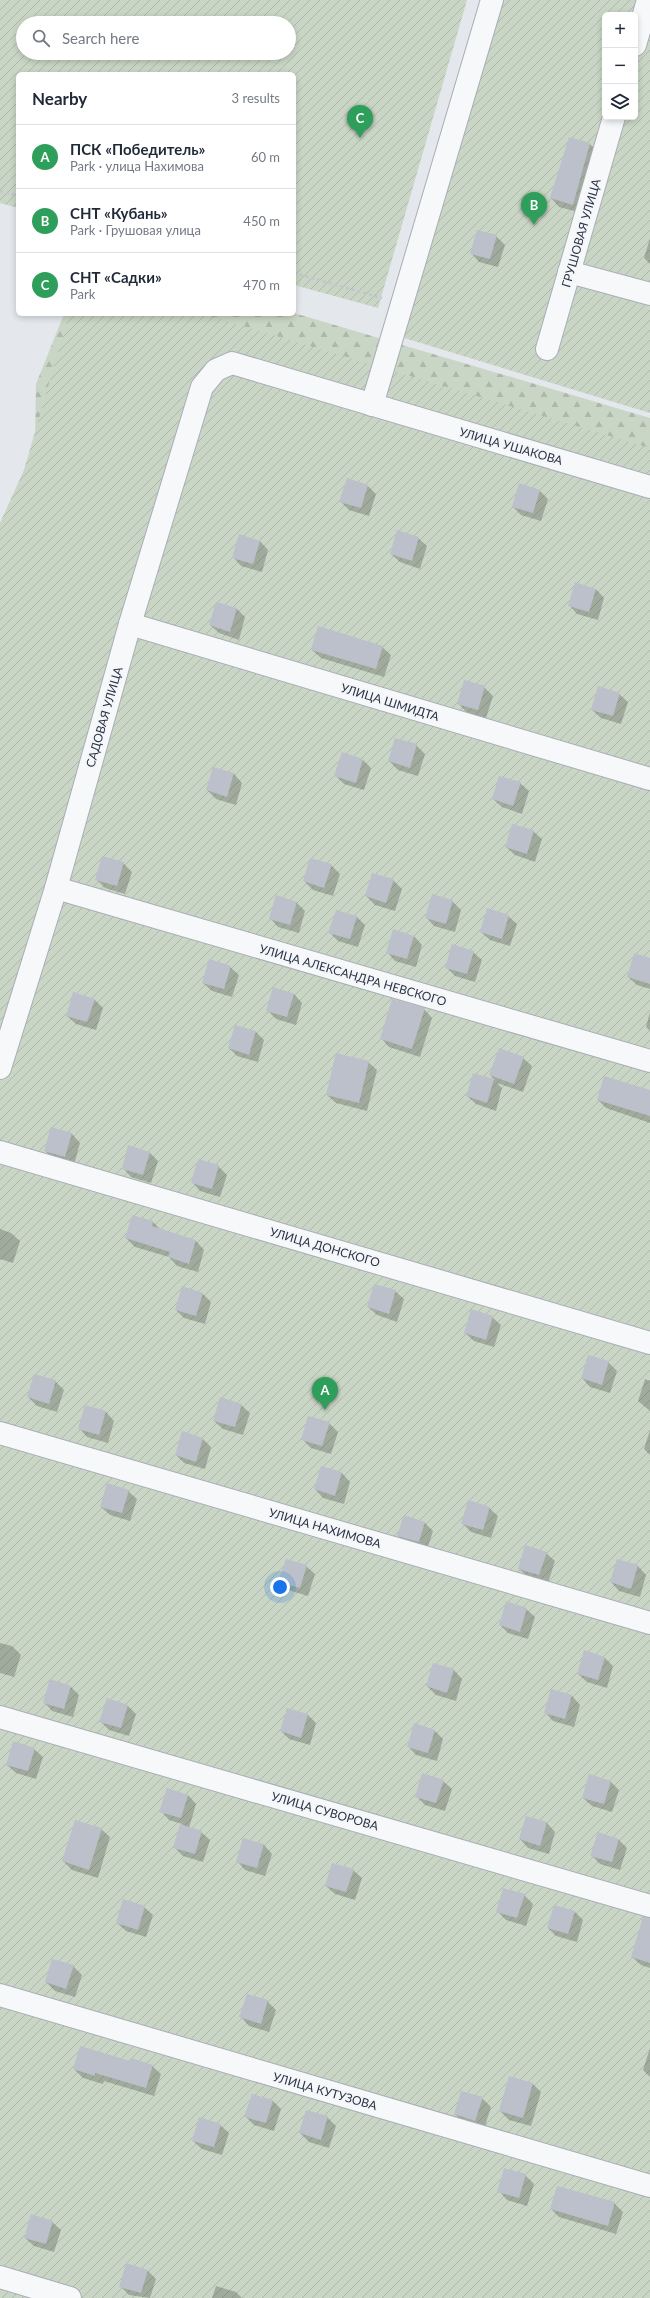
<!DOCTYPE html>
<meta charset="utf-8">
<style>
:root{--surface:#fff;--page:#f2f2f3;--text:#1f2937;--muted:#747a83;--line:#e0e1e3;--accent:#d1495b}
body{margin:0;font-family:Lato,sans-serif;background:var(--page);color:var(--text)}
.controls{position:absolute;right:12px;top:12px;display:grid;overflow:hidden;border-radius:6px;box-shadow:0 2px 6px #0003}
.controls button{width:36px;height:36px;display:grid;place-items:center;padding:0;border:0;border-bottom:1px solid var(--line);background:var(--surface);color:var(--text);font:20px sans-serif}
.you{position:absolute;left:280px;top:1587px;width:14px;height:14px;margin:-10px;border:3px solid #fff;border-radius:50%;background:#1a73e8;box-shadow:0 0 0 6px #1a73e833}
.badge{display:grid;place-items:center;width:26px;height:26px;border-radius:50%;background:var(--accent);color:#fff;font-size:13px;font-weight:700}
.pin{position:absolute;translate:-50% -33px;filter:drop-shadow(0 1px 2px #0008)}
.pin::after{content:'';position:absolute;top:21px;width:14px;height:12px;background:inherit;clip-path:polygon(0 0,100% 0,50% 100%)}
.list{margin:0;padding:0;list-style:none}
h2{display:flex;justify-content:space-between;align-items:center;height:52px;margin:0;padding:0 16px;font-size:17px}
h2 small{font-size:13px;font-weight:400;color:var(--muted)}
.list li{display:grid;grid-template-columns:26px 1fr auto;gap:12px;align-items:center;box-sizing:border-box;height:64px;padding:0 16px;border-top:1px solid var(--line)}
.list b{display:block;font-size:15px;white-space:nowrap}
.list p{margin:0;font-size:13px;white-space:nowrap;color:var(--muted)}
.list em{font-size:13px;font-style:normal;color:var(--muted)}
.icon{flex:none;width:22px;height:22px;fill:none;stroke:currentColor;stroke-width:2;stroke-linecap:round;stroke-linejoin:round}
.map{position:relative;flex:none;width:650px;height:2298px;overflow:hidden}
.search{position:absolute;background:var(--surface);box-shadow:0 2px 6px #0003;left:16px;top:16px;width:280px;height:44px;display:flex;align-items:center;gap:10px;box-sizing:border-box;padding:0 14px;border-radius:22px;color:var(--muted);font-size:15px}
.panel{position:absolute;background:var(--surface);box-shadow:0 2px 6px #0003;left:16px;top:72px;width:280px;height:244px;border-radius:6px}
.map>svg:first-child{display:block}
</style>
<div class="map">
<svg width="650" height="2298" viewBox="0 0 650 2298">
<defs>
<pattern id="forest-firs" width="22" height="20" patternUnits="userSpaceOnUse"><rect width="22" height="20" fill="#c9d6c5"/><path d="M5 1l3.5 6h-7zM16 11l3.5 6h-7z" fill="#adb8ab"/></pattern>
<pattern id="garden-furrows" width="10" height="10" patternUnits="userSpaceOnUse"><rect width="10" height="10" fill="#c9d6c5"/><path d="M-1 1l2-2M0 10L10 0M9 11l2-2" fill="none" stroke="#adb8ab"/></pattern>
</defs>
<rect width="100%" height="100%" fill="#e4e7ec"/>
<!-- forest -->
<polygon fill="url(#forest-firs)" points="294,313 650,418 650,457 33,559 36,384 64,314"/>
<!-- garden -->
<g fill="url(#garden-furrows)" fill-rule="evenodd">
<path d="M0 0H467L378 308 294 285V74H18V208L0 203ZM23 23H289V53H23Z"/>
<path d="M481 0H650V413L388 333ZM605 15H635V117H605Z"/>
<polygon points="69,314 203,314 650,448 650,2298 0,2298 0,523 24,470"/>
</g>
<!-- shadow -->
<g fill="#0003">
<polygon points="590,144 598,152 582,213 559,207 551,198"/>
<polygon points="496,236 505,245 498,267 479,262 471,253"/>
<polygon points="650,238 650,264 644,258"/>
<polygon points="368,486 376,494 369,516 349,510 341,502"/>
<polygon points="540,491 548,499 541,521 521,515 513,507"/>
<polygon points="418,538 427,546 420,569 400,562 391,554"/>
<polygon points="260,541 268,550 262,572 241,566 233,557"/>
<polygon points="596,589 604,598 598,620 577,614 569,605"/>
<polygon points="217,603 237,609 245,617 239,640 219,633 210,625"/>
<polygon points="382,647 391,655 384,677 321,658 312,650"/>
<polygon points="484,687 493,696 486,718 466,712 458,703"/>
<polygon points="619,694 628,702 621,724 601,718 592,710"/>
<polygon points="416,745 425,754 418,776 398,770 389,761"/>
<polygon points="363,760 371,768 364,790 344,784 336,776"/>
<polygon points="214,768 234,774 242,783 236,805 216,799 207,790"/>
<polygon points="520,783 529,791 522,814 502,807 493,799"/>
<polygon points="533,831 542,839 535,862 515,855 506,847"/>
<polygon points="123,863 132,872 125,894 105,888 96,879"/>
<polygon points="331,865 340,874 333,896 313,890 304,881"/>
<polygon points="393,880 402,889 395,911 375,905 366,896"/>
<polygon points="277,896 297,903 305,911 299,933 278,927 270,918"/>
<polygon points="452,901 461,910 455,932 434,926 426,917"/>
<polygon points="508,916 517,924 510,946 490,940 481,932"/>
<polygon points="357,917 365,925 358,947 338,941 330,933"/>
<polygon points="414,936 422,945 416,967 395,961 387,952"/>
<polygon points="473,952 482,960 475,982 455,976 446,967"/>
<polygon points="650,959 650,989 637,985 628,977"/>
<polygon points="230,967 239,975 232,997 212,991 203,983"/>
<polygon points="274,988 294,994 302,1003 296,1025 276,1019 267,1010"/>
<polygon points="94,999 103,1008 96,1030 76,1024 67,1016"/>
<polygon points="424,1009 432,1018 420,1057 389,1047 381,1038"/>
<polygon points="650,1012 650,1031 646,1027"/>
<polygon points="256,1032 264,1040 258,1062 237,1056 229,1048"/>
<polygon points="523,1058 532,1066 523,1092 497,1083 502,1088 496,1111 476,1104 467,1096 474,1074 495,1080 490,1075"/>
<polygon points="368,1062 377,1070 367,1111 336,1103 327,1095"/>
<polygon points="650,1097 650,1123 606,1108 598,1100"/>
<polygon points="51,1128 72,1134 80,1143 74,1165 53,1159 45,1150"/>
<polygon points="149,1152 158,1161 151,1183 131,1177 123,1168"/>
<polygon points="218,1166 227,1175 220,1197 200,1191 192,1182"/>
<polygon points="133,1216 153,1222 161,1230 196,1241 204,1250 198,1272 177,1266 169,1257 135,1247 126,1238"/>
<polygon points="0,1229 11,1233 20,1241 13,1263 0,1259"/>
<polygon points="182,1288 203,1294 211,1302 205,1324 184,1318 176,1310"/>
<polygon points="395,1291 404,1299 397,1322 377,1315 368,1307"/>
<polygon points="492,1317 501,1325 494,1347 474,1341 465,1333"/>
<polygon points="608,1362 617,1371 610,1393 590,1387 582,1378"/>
<polygon points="645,1379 650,1381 650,1411 638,1401"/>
<polygon points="55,1381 64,1390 57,1412 37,1406 28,1397"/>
<polygon points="241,1405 250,1413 243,1435 223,1429 214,1421"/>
<polygon points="86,1406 106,1412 114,1421 108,1443 87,1437 79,1428"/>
<polygon points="329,1423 338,1432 331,1454 311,1448 302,1439"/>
<polygon points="650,1430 650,1455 644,1449"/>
<polygon points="203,1439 211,1447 205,1469 184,1463 176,1455"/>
<polygon points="342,1473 350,1482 344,1504 323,1498 315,1489"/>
<polygon points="128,1491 137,1499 130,1521 110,1515 101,1507"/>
<polygon points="489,1508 498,1516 491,1538 471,1532 462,1523"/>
<polygon points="425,1523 433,1531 427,1550 407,1544 398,1536"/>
<polygon points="546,1553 555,1561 548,1583 528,1577 519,1569"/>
<polygon points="617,1560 638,1566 646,1575 640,1597 619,1591 611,1582"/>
<polygon points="306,1566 315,1574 308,1596 288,1590 280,1582"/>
<polygon points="526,1609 535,1617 528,1639 508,1633 500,1625"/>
<polygon points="0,1643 12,1646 21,1655 14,1677 0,1673"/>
<polygon points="585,1651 605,1658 613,1666 607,1688 587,1682 578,1674"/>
<polygon points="434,1664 454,1670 462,1679 456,1701 436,1695 427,1686"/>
<polygon points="71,1687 79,1695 73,1717 52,1711 44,1702"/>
<polygon points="551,1690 572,1696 580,1705 574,1727 553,1721 545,1712"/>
<polygon points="128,1706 136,1714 129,1736 109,1730 101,1722"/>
<polygon points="287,1709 308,1715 316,1723 310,1745 289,1739 281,1731"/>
<polygon points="435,1731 443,1739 437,1761 416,1755 408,1746"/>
<polygon points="34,1749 43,1757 36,1779 16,1773 7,1765"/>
<polygon points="443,1781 452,1789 445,1811 425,1805 416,1796"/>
<polygon points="610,1781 619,1790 612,1812 592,1806 583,1798"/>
<polygon points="188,1795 196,1804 189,1828 201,1832 210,1840 203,1862 183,1856 174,1847 182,1824 169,1820 161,1811"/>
<polygon points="526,1817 547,1823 555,1832 549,1854 528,1848 520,1839"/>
<polygon points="101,1829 110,1837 98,1878 72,1870 63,1861"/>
<polygon points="243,1839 264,1845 272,1854 265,1876 245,1870 237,1861"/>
<polygon points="619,1840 627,1848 620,1870 600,1864 592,1856"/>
<polygon points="353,1870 362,1878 355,1900 335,1894 326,1886"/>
<polygon points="524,1895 533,1904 526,1926 506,1920 497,1911"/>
<polygon points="555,1906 575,1912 583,1920 577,1942 556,1936 548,1928"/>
<polygon points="144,1907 153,1915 146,1937 126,1931 117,1923"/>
<polygon points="650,1938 650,1968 641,1965 632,1957"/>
<polygon points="73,1966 82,1975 75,1997 55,1991 46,1982"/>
<polygon points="267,2001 276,2010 269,2032 249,2026 241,2017"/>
<polygon points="650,2048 650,2077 643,2070"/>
<polygon points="131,2062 152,2066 161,2074 154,2096 104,2081 103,2084 83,2078 74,2069"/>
<polygon points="533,2084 541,2092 531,2126 509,2120 500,2111"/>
<polygon points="482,2098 491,2107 484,2129 464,2123 455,2114"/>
<polygon points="273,2101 281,2109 274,2131 254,2125 246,2117"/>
<polygon points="327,2117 336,2126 329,2148 309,2142 300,2133"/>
<polygon points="220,2125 229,2133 222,2155 202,2149 193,2141"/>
<polygon points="525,2175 534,2184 527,2206 507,2200 499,2191"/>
<polygon points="614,2203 623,2212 616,2234 559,2217 551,2209"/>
<polygon points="52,2222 61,2230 54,2252 34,2246 25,2238"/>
<polygon points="147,2270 156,2279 150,2298 129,2295 120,2286"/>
<polygon points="216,2286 236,2292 242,2298 212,2298"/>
</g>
<!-- building -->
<g fill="#bbc0ca">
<polygon points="569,137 590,143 573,205 550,198"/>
<polygon points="477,230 497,235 490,259 470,254"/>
<polygon points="347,478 368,485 361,508 339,502"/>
<polygon points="519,483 540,490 533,513 512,507"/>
<polygon points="397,530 419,537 412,561 390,554"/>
<polygon points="239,534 260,541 253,564 232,558"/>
<polygon points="575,582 596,589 589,612 568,606"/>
<polygon points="216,602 237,608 230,632 209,625"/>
<polygon points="318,626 383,646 376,669 311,650"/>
<polygon points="464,680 485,686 478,710 457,704"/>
<polygon points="598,686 620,693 613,716 591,710"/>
<polygon points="395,738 417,744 410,768 388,761"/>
<polygon points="342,752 363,759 356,783 334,776"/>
<polygon points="213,767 234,773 227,797 206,790"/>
<polygon points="499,776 521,782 513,806 492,799"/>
<polygon points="512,824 534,830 527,854 505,847"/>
<polygon points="102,856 124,862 117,886 95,880"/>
<polygon points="310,858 332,864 324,888 303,881"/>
<polygon points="372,873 394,879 386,903 365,896"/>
<polygon points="432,894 453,900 446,924 425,918"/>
<polygon points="276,895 297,902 290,925 269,919"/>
<polygon points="487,908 509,915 502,939 480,932"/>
<polygon points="336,910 357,916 350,939 328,933"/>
<polygon points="393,929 414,936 407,959 386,953"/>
<polygon points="452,944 474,951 467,974 445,968"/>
<polygon points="634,953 650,958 650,984 627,977"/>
<polygon points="209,959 231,966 224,989 202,983"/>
<polygon points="273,987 294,994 287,1017 266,1011"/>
<polygon points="73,992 95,999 87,1022 66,1016"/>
<polygon points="392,999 425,1008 412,1049 380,1039"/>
<polygon points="235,1025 256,1031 249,1055 228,1048"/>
<polygon points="499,1048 524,1057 514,1084 489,1075"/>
<polygon points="336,1053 369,1061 359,1103 326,1095"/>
<polygon points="473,1073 494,1079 487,1103 466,1096"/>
<polygon points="604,1076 650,1090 650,1116 597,1100"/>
<polygon points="51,1127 72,1133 65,1157 44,1151"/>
<polygon points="128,1145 150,1152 143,1175 122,1169"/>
<polygon points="198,1159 219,1165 212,1189 191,1183"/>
<polygon points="132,1215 153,1221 152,1226 196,1240 189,1264 168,1257 170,1252 125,1238"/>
<polygon points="374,1284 396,1290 389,1314 367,1307"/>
<polygon points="182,1286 203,1293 196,1316 175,1310"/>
<polygon points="471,1309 493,1316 486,1340 464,1333"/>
<polygon points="588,1355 609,1361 602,1385 581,1378"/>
<polygon points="34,1374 56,1380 49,1404 27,1397"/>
<polygon points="220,1397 242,1404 235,1427 213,1421"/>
<polygon points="85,1405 106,1411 99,1435 78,1429"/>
<polygon points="308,1416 330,1422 322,1446 301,1440"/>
<polygon points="182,1431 203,1438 196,1462 175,1455"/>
<polygon points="321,1466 342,1472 335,1496 314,1489"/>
<polygon points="107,1483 129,1490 122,1513 100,1507"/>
<polygon points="468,1500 490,1507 483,1530 461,1524"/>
<polygon points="404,1515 425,1522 419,1542 397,1536"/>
<polygon points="525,1545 547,1552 539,1575 518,1569"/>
<polygon points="286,1559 307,1565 300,1588 278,1582"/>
<polygon points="617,1559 638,1565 631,1589 610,1582"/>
<polygon points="506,1601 527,1608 520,1632 499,1625"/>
<polygon points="584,1650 605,1657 598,1680 577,1674"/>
<polygon points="433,1663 454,1669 447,1693 426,1686"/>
<polygon points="50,1679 71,1686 64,1709 43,1703"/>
<polygon points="551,1689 572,1695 565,1719 544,1713"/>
<polygon points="107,1698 128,1705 121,1728 99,1722"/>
<polygon points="287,1708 308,1714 301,1738 280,1731"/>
<polygon points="414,1723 435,1730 428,1753 407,1747"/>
<polygon points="13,1741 35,1748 28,1771 6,1765"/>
<polygon points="422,1773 444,1780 436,1803 415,1797"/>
<polygon points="589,1774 611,1781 604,1804 582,1798"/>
<polygon points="167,1788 188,1795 181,1818 159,1812"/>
<polygon points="526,1816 547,1822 540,1846 519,1839"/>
<polygon points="75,1820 102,1828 89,1870 62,1861"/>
<polygon points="180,1824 202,1831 195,1854 173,1848"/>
<polygon points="598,1832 619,1839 612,1862 590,1856"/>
<polygon points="243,1838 264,1844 257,1868 236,1862"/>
<polygon points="332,1863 354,1869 346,1892 325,1886"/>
<polygon points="503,1888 525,1894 517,1918 496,1912"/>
<polygon points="123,1899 145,1906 138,1930 116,1923"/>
<polygon points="554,1905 575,1911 568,1934 547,1928"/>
<polygon points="643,1917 650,1918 650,1963 631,1957"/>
<polygon points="52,1959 74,1965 66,1989 45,1982"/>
<polygon points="247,1994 268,2000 261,2024 239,2017"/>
<polygon points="80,2046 130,2061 131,2058 153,2065 146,2088 95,2073 95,2076 73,2069"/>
<polygon points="509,2076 533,2083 523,2118 499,2111"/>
<polygon points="461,2091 483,2097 475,2121 454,2114"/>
<polygon points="252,2094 273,2100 266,2123 244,2117"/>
<polygon points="306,2110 328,2116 321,2140 299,2133"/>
<polygon points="199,2117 221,2124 214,2147 192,2141"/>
<polygon points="504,2168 526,2174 519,2198 497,2192"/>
<polygon points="557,2186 615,2202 608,2226 550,2209"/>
<polygon points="31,2214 53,2221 46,2244 24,2238"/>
<polygon points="126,2263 148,2270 141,2293 119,2287"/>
</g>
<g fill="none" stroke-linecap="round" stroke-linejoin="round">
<!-- minor casing -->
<g stroke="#a9aeb7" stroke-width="24">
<g id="minor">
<polyline points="635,45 648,0"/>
<polyline points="569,272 650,294"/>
<polyline points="547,349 614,117"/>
<polyline points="372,405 492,0"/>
<polyline points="130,624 650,779"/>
<polyline points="56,888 650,1061"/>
<polyline points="0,1068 56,888 130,624 202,387 216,370 232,363 650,487"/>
<polyline points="0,1152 650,1343"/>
<polyline points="0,1433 650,1623"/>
<polyline points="0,1717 650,1906"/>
<polyline points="0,1995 650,2186"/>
<polyline points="0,2277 70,2298"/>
</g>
</g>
<!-- path -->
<g stroke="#c2c5cb" stroke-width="2.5" stroke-dasharray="3 3" stroke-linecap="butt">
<polyline points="0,191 18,196"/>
<polyline points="294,273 382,298"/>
</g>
<!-- minor -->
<use href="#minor" stroke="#f7f8fa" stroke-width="22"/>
</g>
<g text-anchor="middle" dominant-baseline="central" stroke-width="4" stroke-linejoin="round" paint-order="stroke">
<!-- street labels -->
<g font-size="12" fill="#2b3445" stroke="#f4f6f9">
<text transform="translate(581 233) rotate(-74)">ГРУШОВАЯ УЛИЦА</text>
<text transform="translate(511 446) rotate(16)">УЛИЦА УШАКОВА</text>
<text transform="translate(390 702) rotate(17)">УЛИЦА ШМИДТА</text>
<text transform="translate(104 717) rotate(-74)">САДОВАЯ УЛИЦА</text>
<text transform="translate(353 975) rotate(16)">УЛИЦА АЛЕКСАНДРА НЕВСКОГО</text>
<text transform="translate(325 1247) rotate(16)">УЛИЦА ДОНСКОГО</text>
<text transform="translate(325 1528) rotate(16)">УЛИЦА НАХИМОВА</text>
<text transform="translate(325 1811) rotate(16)">УЛИЦА СУВОРОВА</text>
<text transform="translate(325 2091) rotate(16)">УЛИЦА КУТУЗОВА</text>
</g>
</g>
</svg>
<div class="controls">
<button>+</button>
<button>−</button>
<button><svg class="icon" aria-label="layers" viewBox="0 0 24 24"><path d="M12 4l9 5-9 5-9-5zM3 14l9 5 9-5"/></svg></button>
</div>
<div class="you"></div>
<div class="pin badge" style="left:325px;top:1410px;background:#2e9e5b">A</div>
<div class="pin badge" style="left:534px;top:225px;background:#2e9e5b">B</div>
<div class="pin badge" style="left:360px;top:138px;background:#2e9e5b">C</div>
<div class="search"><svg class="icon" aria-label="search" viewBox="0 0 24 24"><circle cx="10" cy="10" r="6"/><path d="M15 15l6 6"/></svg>Search here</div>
<section class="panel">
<h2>Nearby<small>3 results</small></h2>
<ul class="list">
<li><span class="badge" style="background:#2e9e5b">A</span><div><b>ПСК «Победитель»</b><p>Park · улица Нахимова</p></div><em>60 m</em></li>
<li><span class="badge" style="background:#2e9e5b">B</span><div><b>СНТ «Кубань»</b><p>Park · Грушовая улица</p></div><em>450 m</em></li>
<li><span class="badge" style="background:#2e9e5b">C</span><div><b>СНТ «Садки»</b><p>Park</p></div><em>470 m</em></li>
</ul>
</section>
</div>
